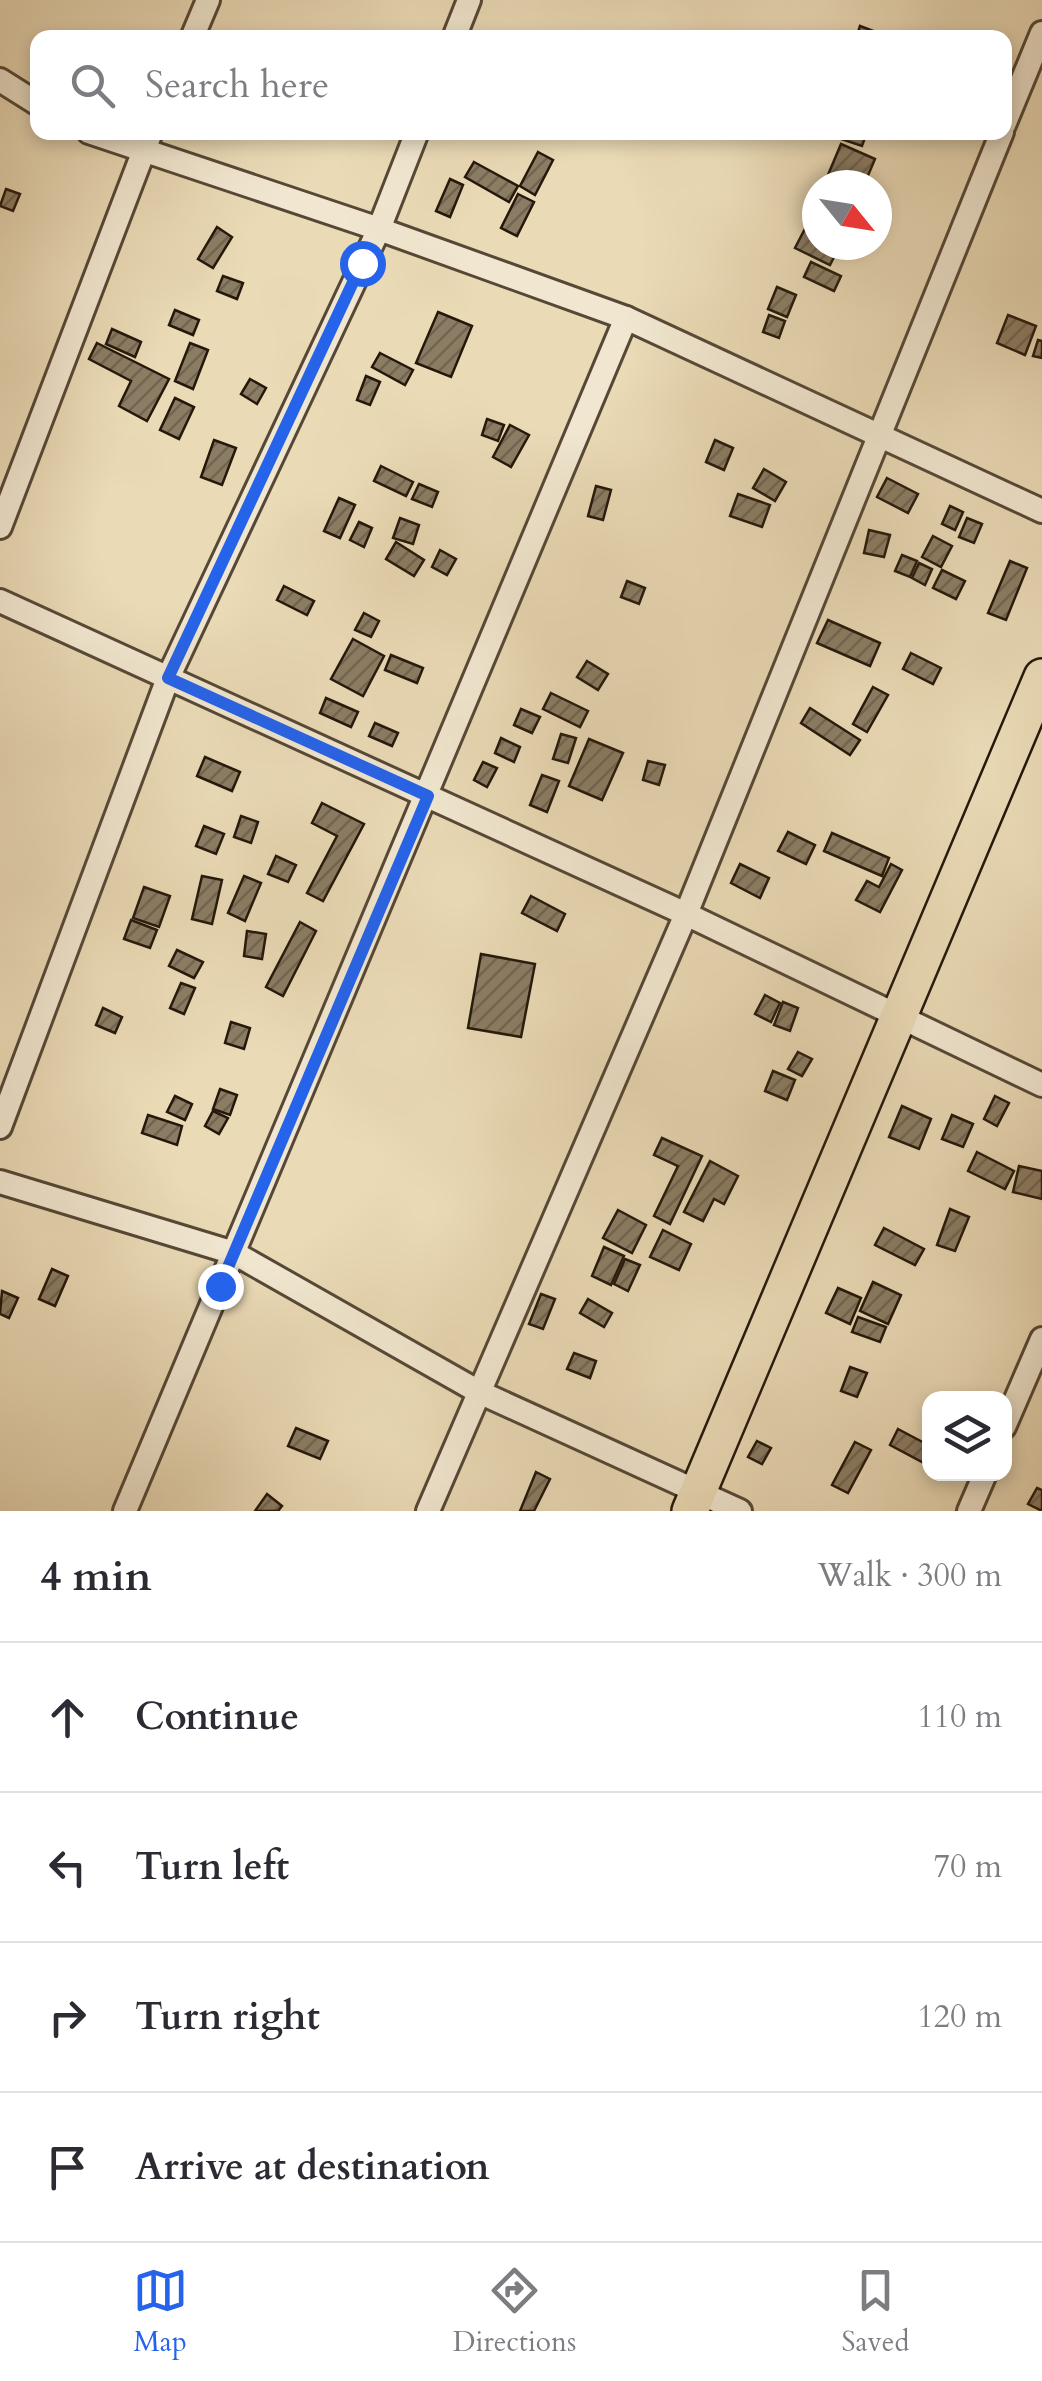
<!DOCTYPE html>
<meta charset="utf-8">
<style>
:root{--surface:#fff;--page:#f2f2f3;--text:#2b2b33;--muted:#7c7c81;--line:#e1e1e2;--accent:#2563eb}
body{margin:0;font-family:Cardo,serif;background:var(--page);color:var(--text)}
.controls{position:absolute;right:30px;bottom:30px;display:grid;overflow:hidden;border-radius:20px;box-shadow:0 5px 15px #0003}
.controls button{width:90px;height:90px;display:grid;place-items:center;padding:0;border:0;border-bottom:2px solid var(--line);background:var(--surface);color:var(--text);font:50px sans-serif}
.compass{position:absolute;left:802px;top:170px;width:90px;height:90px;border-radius:50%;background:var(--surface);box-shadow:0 5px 15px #0003;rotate:120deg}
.stop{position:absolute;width:30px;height:30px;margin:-22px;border:8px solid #2563eb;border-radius:50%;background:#fff}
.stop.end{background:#2563eb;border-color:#fff;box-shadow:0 2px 10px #0008}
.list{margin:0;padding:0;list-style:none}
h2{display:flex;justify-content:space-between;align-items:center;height:130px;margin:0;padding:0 40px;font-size:42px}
h2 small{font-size:32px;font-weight:400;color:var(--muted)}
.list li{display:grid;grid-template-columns:65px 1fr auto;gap:30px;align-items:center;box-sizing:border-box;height:150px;padding:0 40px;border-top:2px solid var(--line)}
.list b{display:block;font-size:38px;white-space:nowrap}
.list em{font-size:32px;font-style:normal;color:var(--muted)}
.icon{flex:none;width:55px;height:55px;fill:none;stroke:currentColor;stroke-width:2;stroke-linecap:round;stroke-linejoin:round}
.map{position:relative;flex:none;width:1042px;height:1511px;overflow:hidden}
.search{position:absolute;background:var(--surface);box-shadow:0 5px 15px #0003;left:30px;right:30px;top:30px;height:110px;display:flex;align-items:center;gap:25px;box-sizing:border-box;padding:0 35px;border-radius:20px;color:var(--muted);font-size:38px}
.sheet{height:730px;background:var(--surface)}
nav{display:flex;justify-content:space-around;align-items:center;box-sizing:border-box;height:140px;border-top:2px solid var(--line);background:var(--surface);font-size:28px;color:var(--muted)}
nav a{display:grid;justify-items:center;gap:5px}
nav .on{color:var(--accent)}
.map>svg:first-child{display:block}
</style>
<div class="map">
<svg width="1042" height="1511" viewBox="0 0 1042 1511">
<defs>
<pattern id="building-hatch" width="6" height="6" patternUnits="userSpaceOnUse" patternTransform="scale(2.5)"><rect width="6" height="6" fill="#8b7d64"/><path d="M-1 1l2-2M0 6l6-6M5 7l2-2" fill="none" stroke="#716551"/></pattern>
</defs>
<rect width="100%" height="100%" fill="#eadab6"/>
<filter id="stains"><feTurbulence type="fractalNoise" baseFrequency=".002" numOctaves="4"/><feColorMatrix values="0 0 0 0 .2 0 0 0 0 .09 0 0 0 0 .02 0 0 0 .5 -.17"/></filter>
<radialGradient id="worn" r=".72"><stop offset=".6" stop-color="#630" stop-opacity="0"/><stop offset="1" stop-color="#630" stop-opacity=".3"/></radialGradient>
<!-- building -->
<g fill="url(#building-hatch)" stroke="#24180b" stroke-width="2.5">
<polygon points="860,26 876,32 874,38 856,38"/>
<polygon points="843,132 867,132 862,146 841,139"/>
<polygon points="841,144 875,159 864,185 828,175"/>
<polygon points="538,152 553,160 535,195 520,186"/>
<polygon points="474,162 518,186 509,202 465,177"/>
<polygon points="450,179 463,185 450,217 436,211"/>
<polygon points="6,189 20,194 13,211 0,206"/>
<polygon points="518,194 534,202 517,236 501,228"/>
<polygon points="810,219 817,222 817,245 840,245 830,265 795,248"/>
<polygon points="217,227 232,237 213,268 198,259"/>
<polygon points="811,262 841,276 834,291 804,277"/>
<polygon points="223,276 243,283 237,299 217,291"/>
<polygon points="777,287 796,295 787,317 768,309"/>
<polygon points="175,310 199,320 193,335 169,325"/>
<polygon points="438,312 472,326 451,377 416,363"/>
<polygon points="769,315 785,321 779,338 763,332"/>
<polygon points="1008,315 1036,326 1025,355 997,343"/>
<polygon points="112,329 141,342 135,357 106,344"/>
<polygon points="1038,340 1042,341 1042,358 1033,356"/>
<polygon points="97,343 169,379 147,421 119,406 131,381 89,359"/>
<polygon points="190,343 208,350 193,389 175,381"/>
<polygon points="380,353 413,370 405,385 372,367"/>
<polygon points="366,376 380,382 370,405 357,400"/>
<polygon points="250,379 266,388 257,404 241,394"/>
<polygon points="175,398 194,407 179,439 160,430"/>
<polygon points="487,419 504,425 498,441 482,435"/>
<polygon points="510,425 529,435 511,467 493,457"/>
<polygon points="214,440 236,448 222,485 201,477"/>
<polygon points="715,440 733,448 724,470 706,462"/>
<polygon points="381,466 413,482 406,496 374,481"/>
<polygon points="764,469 786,482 775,501 753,488"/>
<polygon points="887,478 918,494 908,513 877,497"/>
<polygon points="419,484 438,492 432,507 412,499"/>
<polygon points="596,486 611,490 603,520 588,516"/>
<polygon points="738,494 770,505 762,527 730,516"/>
<polygon points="339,498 355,505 340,538 324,531"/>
<polygon points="950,506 963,512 955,530 942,524"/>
<polygon points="400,518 419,525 413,544 393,538"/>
<polygon points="967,518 982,524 974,543 959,537"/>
<polygon points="359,522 372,528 364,547 350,540"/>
<polygon points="869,530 890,535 884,557 864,553"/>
<polygon points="933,536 952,546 941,567 922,557"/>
<polygon points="396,542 424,560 414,576 386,559"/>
<polygon points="440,550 456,559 447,575 432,567"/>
<polygon points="902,555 917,561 910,577 895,571"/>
<polygon points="1010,561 1027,568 1006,620 988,613"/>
<polygon points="919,563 932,569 925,585 912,578"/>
<polygon points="942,570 965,581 956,599 933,588"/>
<polygon points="627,581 645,588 639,604 621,597"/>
<polygon points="284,586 314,601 307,615 277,600"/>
<polygon points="364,613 379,621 371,637 355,630"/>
<polygon points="828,620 880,643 870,666 817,643"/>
<polygon points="353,639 384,656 363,696 331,679"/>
<polygon points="911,653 941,668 933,684 903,669"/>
<polygon points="391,655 423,668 417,683 385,670"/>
<polygon points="587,661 608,674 598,690 577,677"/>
<polygon points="873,687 888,695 867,732 853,724"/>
<polygon points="551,693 588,711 580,727 543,709"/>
<polygon points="326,698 358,712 351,727 320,713"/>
<polygon points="810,708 860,740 850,755 801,723"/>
<polygon points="521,709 540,717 532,733 514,725"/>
<polygon points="375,723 398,733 392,746 369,736"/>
<polygon points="561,734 576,738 568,763 553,759"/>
<polygon points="501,738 520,747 514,762 495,753"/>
<polygon points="589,739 623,753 602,800 569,786"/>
<polygon points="205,757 240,772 232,791 197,776"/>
<polygon points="648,761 665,765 659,785 643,780"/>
<polygon points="483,762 497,768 487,787 474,780"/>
<polygon points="542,775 559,781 547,812 530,805"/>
<polygon points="322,803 364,824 323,901 307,893 337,836 312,823"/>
<polygon points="241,816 258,822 251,843 234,837"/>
<polygon points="204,826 224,834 216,854 196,846"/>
<polygon points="788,832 815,845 806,864 778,851"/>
<polygon points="832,833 889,858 882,876 824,851"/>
<polygon points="276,856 296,865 288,882 268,874"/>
<polygon points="740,864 769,878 760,898 731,883"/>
<polygon points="891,864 902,870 880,912 856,900 867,881 879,887"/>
<polygon points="202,876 222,880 212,924 192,919"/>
<polygon points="244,876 261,883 245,921 228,913"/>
<polygon points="144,887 170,896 159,927 133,918"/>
<polygon points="531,896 565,914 557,931 522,913"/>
<polygon points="131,920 157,930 150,948 124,939"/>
<polygon points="300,922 316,931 283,996 266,987"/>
<polygon points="247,931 266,934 262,959 244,956"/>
<polygon points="177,950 203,962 194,978 169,966"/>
<polygon points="481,954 535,964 521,1037 468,1028"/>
<polygon points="181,983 195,988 184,1014 170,1008"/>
<polygon points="765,995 780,1003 771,1022 755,1014"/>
<polygon points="783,1002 798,1008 790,1031 774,1025"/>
<polygon points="103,1008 122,1017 115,1033 96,1025"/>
<polygon points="231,1022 250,1028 244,1049 225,1043"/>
<polygon points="798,1052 812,1059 802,1076 788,1069"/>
<polygon points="773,1071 795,1080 787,1100 765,1091"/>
<polygon points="220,1089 237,1095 230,1115 213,1109"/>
<polygon points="175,1096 192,1104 185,1120 167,1112"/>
<polygon points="995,1096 1009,1103 997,1126 984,1119"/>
<polygon points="902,1106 931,1119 919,1149 889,1137"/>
<polygon points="213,1111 228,1118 219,1134 205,1126"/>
<polygon points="148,1115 182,1126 177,1145 142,1133"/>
<polygon points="952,1115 973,1124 963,1147 942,1139"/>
<polygon points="662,1138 702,1156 670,1224 654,1216 678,1166 654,1155"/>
<polygon points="977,1152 1014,1171 1005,1189 968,1171"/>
<polygon points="710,1161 738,1176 724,1204 714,1199 703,1221 684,1212"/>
<polygon points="1019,1166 1042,1171 1042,1199 1013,1192"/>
<polygon points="950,1209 969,1217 955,1251 937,1245"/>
<polygon points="618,1210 646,1225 632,1253 603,1238"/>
<polygon points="884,1228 924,1249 915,1265 875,1245"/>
<polygon points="663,1230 691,1244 679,1270 650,1257"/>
<polygon points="604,1247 624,1256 611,1285 592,1276"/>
<polygon points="625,1259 640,1265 628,1291 614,1284"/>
<polygon points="52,1269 68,1276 55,1306 39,1299"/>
<polygon points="873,1282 901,1295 888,1324 860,1311"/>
<polygon points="838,1288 861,1298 850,1324 826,1313"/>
<polygon points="2,1291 18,1298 9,1318 0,1314"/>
<polygon points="541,1294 555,1299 543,1329 529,1324"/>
<polygon points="588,1299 612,1313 604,1327 580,1313"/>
<polygon points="858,1317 886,1327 880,1342 852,1332"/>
<polygon points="574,1353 596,1361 590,1378 567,1369"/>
<polygon points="850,1367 867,1373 857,1397 841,1391"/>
<polygon points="296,1428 328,1441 320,1459 288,1446"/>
<polygon points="898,1429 930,1446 922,1462 890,1445"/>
<polygon points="757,1441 771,1448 762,1464 748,1457"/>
<polygon points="855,1442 871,1450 848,1493 832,1485"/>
<polygon points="536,1472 550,1479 534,1511 520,1511"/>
<polygon points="1037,1488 1042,1490 1042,1511 1028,1504"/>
<polygon points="267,1494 282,1506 278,1511 255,1511"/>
</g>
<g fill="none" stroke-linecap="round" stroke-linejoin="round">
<!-- street casing -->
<g stroke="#564836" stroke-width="28">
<g id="street">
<polyline points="192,38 208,0"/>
<polyline points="454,38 469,0"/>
<polyline points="0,80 38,104"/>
<polyline points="1004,125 1042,33"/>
<polyline points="89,132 379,229 626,318 1042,511"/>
<polyline points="0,527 151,132"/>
<polyline points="0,601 686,914 1042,1085"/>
<polyline points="0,1127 168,678 379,229 417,132"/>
<polyline points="0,1182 234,1253 479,1392 740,1511"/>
<polyline points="1004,1427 1042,1339"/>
<polyline points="125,1511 626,318"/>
<polyline points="428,1511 686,914 1002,132"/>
<polyline points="969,1511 985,1474"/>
</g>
</g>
<!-- primary casing -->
<g stroke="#24180b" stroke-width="40">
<polyline id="primary" points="690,1511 1042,677"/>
</g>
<!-- street -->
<use href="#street" stroke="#f1e7d0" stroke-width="22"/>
<!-- primary -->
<use href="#primary" stroke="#eadab6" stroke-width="35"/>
</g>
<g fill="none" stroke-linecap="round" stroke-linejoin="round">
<!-- route -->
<polyline stroke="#2563eb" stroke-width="12" points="220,1286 428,796 168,678 362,263"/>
</g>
<rect width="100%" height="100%" filter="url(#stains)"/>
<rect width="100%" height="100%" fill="url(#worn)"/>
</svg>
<div class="controls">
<button><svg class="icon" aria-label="layers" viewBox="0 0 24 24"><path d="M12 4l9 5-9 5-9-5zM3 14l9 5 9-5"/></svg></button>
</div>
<svg class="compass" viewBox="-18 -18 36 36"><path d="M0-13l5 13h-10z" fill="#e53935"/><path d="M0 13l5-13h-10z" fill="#7c7c81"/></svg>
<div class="stop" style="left:362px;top:263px"></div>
<div class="stop end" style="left:220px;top:1286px"></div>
<div class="search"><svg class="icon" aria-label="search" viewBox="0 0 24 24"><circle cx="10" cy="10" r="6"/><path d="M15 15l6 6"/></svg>Search here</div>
</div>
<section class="sheet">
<h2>4 min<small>Walk · 300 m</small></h2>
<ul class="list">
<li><svg class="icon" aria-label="ahead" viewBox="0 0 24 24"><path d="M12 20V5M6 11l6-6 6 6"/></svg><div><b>Continue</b></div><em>110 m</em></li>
<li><svg class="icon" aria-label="left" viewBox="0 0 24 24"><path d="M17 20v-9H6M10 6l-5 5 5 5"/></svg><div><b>Turn left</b></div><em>70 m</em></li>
<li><svg class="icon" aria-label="right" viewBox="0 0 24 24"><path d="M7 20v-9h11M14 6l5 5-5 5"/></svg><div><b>Turn right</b></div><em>120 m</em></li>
<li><svg class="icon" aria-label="arrive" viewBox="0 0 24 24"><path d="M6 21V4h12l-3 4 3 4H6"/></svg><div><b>Arrive at destination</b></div></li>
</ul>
</section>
<nav>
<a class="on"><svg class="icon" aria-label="map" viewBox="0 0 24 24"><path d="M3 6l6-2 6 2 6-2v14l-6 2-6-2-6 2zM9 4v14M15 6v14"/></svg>Map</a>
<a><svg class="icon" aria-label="directions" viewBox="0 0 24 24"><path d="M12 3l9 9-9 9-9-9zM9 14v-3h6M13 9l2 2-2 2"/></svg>Directions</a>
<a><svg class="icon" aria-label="saved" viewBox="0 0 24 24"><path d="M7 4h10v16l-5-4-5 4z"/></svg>Saved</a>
</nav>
